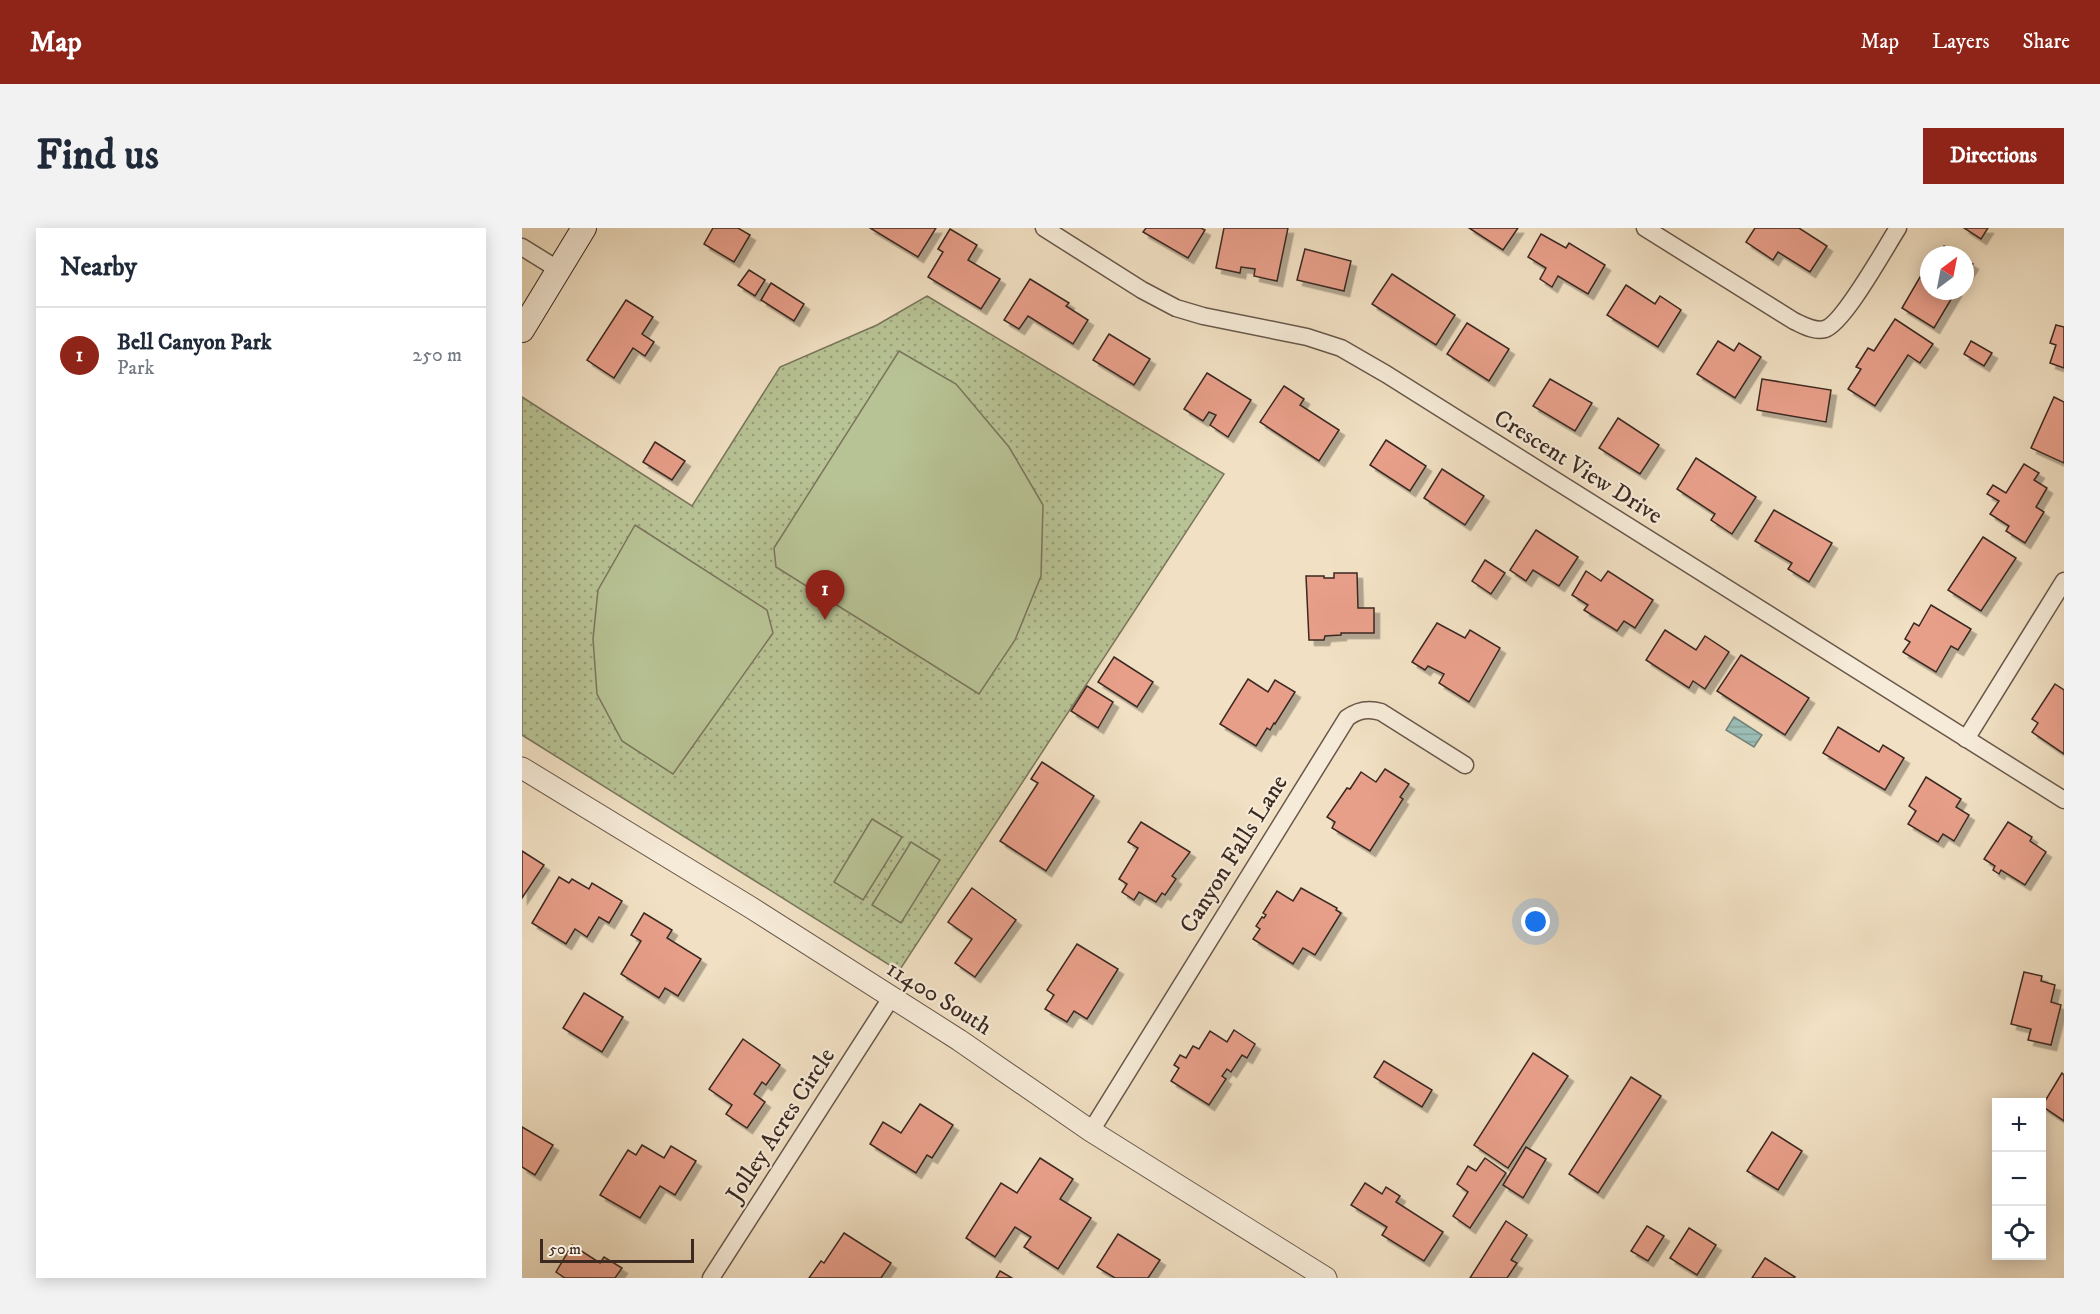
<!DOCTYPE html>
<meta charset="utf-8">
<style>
:root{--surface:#fff;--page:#f2f2f3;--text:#1f2937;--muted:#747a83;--line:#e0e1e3;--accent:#8f2418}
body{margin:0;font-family:"IM FELL DW Pica",serif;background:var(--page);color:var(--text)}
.controls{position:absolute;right:18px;bottom:18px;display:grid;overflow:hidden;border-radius:0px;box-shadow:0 3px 15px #0003}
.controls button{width:54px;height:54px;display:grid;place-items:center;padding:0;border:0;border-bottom:2px solid var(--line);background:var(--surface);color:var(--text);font:30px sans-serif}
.compass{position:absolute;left:1398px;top:18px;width:54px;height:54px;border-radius:50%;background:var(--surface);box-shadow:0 3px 15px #0003;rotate:32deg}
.scale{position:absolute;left:18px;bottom:15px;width:154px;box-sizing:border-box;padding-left:6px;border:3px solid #3b2922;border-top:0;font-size:16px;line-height:21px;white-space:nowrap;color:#3b2922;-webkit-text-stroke:4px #f6ebd8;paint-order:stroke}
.you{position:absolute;left:1014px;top:694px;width:21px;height:21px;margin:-15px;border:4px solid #fff;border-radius:50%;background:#1a73e8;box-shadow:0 0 0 9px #1a73e833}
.badge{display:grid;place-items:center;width:39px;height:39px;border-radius:50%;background:var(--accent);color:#fff;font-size:20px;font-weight:700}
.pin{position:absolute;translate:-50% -50px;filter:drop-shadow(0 2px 3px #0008)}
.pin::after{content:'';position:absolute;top:32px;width:21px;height:18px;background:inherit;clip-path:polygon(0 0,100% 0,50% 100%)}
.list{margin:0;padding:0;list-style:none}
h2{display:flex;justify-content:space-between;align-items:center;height:78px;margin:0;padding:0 24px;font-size:26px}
h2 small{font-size:20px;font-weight:400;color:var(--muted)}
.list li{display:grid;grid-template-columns:39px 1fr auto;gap:18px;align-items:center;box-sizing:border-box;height:96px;padding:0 24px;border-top:2px solid var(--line)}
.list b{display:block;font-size:22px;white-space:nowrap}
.list p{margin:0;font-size:20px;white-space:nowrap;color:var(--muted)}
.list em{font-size:20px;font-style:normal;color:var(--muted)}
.icon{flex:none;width:33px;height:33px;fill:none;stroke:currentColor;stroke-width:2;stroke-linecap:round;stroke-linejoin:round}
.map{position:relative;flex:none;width:1542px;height:1050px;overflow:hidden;border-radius:0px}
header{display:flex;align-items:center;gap:36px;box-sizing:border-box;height:84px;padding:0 30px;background:var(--accent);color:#fff}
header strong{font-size:28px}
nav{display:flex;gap:33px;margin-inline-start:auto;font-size:21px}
.intro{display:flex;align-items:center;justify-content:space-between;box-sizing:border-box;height:144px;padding:0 36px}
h1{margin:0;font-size:42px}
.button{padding:15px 27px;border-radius:0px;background:var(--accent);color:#fff;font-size:21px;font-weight:700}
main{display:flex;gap:36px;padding:0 36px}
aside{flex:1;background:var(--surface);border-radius:0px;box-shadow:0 3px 15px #0003}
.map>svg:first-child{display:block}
</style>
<header>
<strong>Map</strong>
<nav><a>Map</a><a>Layers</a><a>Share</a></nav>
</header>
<div class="intro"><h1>Find us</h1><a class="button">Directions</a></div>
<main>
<aside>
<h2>Nearby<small></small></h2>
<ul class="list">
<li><span class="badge">1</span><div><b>Bell Canyon Park</b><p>Park</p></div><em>250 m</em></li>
</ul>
</aside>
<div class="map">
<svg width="1542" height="1050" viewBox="0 0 1542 1050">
<defs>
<pattern id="park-dots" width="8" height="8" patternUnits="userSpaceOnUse" patternTransform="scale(1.5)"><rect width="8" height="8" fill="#b8c395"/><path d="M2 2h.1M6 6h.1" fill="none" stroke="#979e79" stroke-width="1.8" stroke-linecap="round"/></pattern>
<pattern id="water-rules" width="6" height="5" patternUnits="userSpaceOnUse" patternTransform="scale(1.5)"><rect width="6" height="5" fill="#9bbdb5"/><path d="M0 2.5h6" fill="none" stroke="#86a29b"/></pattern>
<filter id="shadow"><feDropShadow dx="5.5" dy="5.5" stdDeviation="0" flood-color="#0004"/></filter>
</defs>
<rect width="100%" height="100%" fill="#f1e0c3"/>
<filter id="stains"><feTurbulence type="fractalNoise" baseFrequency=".00333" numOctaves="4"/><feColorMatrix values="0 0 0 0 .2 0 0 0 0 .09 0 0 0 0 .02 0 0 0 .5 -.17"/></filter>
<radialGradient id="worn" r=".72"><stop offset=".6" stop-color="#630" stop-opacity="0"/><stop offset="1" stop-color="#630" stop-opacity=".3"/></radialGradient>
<!-- park -->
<polygon fill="url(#park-dots)" stroke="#7a765c" stroke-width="1.5" points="405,68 702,246 377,743 0,507 0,169 170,278 258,139 355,97"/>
<!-- garden -->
<g fill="#b8c395" stroke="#7a765c" stroke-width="1.5">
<polygon points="377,123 434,156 487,219 521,277 519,348 493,412 457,466 254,339 252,320"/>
<polygon points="113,297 245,382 251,405 151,546 100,513 75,466 71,411 76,362"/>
<polygon points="350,591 380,609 341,672 312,654"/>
<polygon points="389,614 418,632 379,695 350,677"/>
</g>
<!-- water -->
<polygon fill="url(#water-rules)" stroke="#75827a" stroke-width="1.5" points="1212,489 1240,507 1232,519 1204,502"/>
<!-- building -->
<g fill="#e89f8a" stroke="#3b2922" stroke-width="1.5" filter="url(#shadow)">
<polygon points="191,0 216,0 228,7 212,34 182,16"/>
<polygon points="348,0 414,0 396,29"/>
<polygon points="624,0 679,0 683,2 666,30 621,4"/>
<polygon points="702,0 766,0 755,53 732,48 733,41 719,39 718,45 694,40"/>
<polygon points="947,0 996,0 981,22"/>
<polygon points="1233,0 1277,0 1305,18 1288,44 1256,24 1251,32 1224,14"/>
<polygon points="1442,0 1466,0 1459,11"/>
<polygon points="428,1 455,17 446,32 478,51 459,81 406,49 421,24 416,21"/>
<polygon points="1019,6 1044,20 1047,15 1083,37 1066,66 1036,48 1030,59 1018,51 1024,40 1006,29"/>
<polygon points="1422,18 1436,27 1416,27"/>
<polygon points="783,21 829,33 822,63 775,52"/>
<polygon points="1443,31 1451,36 1443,49"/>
<polygon points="227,42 243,52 233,68 216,57"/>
<polygon points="1407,42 1407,63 1434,63 1412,100 1380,80 1398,49 1401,51"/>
<polygon points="870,46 933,87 914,117 850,76"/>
<polygon points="508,51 547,75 544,78 566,92 551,116 506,88 497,101 482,92"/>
<polygon points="249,55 282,76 272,93 239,72"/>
<polygon points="1104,57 1133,76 1138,68 1159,82 1136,119 1085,87"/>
<polygon points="104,72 131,89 120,106 132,114 123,128 111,120 92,150 65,132"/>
<polygon points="1373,91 1411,116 1398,135 1386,127 1353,178 1326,161 1339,141 1334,139 1346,120 1352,123"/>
<polygon points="945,95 987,121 967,153 925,126"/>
<polygon points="1534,97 1542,99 1542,140 1528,135 1534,117 1528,115"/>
<polygon points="587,106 628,131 612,157 571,132"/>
<polygon points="1196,113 1212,123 1217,115 1239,129 1213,170 1175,146"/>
<polygon points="1449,113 1470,125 1462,138 1442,126"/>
<polygon points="685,145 729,172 706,209 688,197 694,187 687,184 681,193 662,181"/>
<polygon points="1028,151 1070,175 1053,203 1011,178"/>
<polygon points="1240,151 1309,162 1304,194 1235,182"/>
<polygon points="762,158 782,171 778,177 817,202 797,233 738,194"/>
<polygon points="1532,169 1542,174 1542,235 1509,220"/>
<polygon points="1096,190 1137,217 1118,246 1077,220"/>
<polygon points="864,212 904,238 888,263 848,237"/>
<polygon points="133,214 163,233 150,252 121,234"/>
<polygon points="1174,230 1234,269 1210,306 1189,292 1193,286 1155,261"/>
<polygon points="1502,236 1517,245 1512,252 1525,260 1514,279 1522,284 1503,315 1484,303 1487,298 1468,286 1477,273 1465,266 1471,257 1484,265"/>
<polygon points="920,241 962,268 943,297 902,270"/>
<polygon points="1252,282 1310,315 1287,354 1266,341 1270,335 1233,313"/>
<polygon points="1014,302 1056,329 1037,358 1011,342 1004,353 988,342"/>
<polygon points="1461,309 1494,330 1459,383 1426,362"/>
<polygon points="963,332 983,345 969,366 950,353"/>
<polygon points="1064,343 1079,353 1086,343 1131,372 1113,400 1102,393 1095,403 1062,382 1066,377 1050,367"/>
<polygon points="812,345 835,345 836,380 852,380 852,405 819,405 819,407 803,408 802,412 787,412 784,348 802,348 802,350 812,350"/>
<polygon points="1409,377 1449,401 1436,422 1429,418 1414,444 1381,424 1388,414 1383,411 1392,395 1397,398"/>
<polygon points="915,395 943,410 948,402 978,420 947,474 917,455 922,446 906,438 903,442 890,434"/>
<polygon points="1143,402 1174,422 1183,408 1207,424 1183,461 1171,453 1167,460 1124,432"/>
<polygon points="1219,427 1287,470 1263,507 1195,463"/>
<polygon points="592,429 631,454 615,479 576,454"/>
<polygon points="726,451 746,464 753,452 773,464 753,496 752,495 748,502 745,500 734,518 698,496"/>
<polygon points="1533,456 1542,462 1542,526 1510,504 1516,495 1510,491"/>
<polygon points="565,458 591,474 576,500 549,483"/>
<polygon points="1316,499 1357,524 1361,517 1382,530 1363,562 1301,525"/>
<polygon points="520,534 572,568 524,643 478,613 516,555 509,551"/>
<polygon points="863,541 887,556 878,569 881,571 848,623 810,600 813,594 805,589 825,560 828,561 839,544 854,554"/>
<polygon points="1404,549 1439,571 1434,579 1447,587 1432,613 1421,606 1416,614 1386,596 1394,583 1387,578"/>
<polygon points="619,594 668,624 650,648 654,651 643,667 640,665 634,674 617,664 612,672 600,664 605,656 597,651 616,620 606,614"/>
<polygon points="1486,594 1510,609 1508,613 1524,624 1503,657 1479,642 1477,646 1471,642 1473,638 1462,631"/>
<polygon points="0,623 22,637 0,670"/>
<polygon points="37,649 47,655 50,651 67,661 70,655 100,673 87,695 77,689 65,709 53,701 44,716 10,695"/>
<polygon points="450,660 494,692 453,749 433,735 450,711 426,694"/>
<polygon points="779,660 815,680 814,682 819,685 793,727 781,720 771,736 731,711 738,701 734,698 740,689 742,690 744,687 741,685 755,663 771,673"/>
<polygon points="122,685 150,702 145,710 179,731 156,768 143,760 137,770 99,746 119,713 109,707"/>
<polygon points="555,716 596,741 565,791 552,783 545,794 523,781 532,767 525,762"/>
<polygon points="1502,744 1520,748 1519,753 1533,757 1529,774 1539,777 1529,817 1506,812 1509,801 1489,796"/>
<polygon points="62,765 101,789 80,824 41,800"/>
<polygon points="712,802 733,816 725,830 720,827 709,844 705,841 700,848 704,851 687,877 649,853 657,840 652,837 658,827 664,830 671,818 677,821 688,803 705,814"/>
<polygon points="221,811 258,837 244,857 240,854 232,866 243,874 225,900 204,886 210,877 187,861"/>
<polygon points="1011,825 1046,848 986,940 952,917"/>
<polygon points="862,833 910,862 900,879 852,849"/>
<polygon points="1540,845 1542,847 1542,893 1520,878"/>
<polygon points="1109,849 1139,868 1076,965 1047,946"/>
<polygon points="398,876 431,897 410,930 405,927 394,945 348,916 361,894 379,905"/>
<polygon points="0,899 31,917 13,947 0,939"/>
<polygon points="1250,904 1280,923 1256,962 1225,943"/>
<polygon points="120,917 142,930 149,918 174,933 153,967 138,958 118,990 78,967 106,922 114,927"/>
<polygon points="1004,919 1024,931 1001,970 981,957"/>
<polygon points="518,930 551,951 538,971 569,990 536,1041 502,1019 509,1009 493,999 473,1029 444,1010 479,955 495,965"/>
<polygon points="963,930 984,945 948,1000 931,988 946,964 935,956 946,938 954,943"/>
<polygon points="843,955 860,966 864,959 878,968 874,974 921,1004 902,1033 860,1007 865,999 829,977"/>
<polygon points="984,993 1005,1007 989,1032 995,1035 985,1050 948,1050"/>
<polygon points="1125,998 1142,1008 1126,1033 1109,1023"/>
<polygon points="1167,1000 1194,1017 1175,1047 1148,1030"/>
<polygon points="322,1005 369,1035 359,1050 287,1050 299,1033 302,1035"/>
<polygon points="596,1006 638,1032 626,1050 593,1050 575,1039"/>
<polygon points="50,1017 78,1035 82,1029 100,1040 93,1050 43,1050 34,1044"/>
<polygon points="1243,1030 1273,1049 1272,1050 1230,1050"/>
<polygon points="478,1043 490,1050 474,1050"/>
</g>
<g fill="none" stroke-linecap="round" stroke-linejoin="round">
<!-- minor casing -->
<g stroke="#68574a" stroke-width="19">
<g id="minor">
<polyline points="522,0 620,62 654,80 681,88 785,109 819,120 864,146 1542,572"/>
<path d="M1123 0 1272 93C1281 97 1292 104 1303 101 1322 95 1363 20 1376 0"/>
<polyline points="0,19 37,42"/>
<polyline points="1444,511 1542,353"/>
<path d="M569 903 825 490C836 482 846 480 859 484L943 537"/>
<polyline points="189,1050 369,770"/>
</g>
</g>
<!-- tertiary casing -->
<g stroke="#68574a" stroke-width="23">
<polyline id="tertiary" points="0,540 228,679 437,812 569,903 804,1050"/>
</g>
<!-- secondary casing -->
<g stroke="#3b2922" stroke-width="26">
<polyline id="secondary" points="0,102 62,0"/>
</g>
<!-- minor -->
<use href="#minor" stroke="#f6ebd8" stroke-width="16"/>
<!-- tertiary -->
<use href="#tertiary" stroke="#f6ebd8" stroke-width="21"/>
<!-- secondary -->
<use href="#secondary" stroke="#f6ebd8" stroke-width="24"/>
</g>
<g text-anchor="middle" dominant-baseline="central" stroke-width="4.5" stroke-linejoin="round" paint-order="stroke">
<!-- street labels -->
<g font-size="24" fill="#3b2922" stroke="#f6ebd8">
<text transform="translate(1056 239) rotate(32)">Crescent View Drive</text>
<text transform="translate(712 626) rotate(-58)">Canyon Falls Lane</text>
<text transform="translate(417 770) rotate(32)">11400 South</text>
<text transform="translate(259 897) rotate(-57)">Jolley Acres Circle</text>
</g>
</g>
<rect width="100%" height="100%" filter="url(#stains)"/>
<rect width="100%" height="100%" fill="url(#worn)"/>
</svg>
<div class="controls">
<button>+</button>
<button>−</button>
<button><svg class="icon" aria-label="locate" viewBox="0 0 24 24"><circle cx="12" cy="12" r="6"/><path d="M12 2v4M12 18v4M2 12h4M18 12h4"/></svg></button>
</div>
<svg class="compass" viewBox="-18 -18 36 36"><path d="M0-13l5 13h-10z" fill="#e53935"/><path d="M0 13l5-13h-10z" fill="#747a83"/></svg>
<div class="scale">50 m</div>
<div class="you"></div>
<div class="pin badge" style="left:303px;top:392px">1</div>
</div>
</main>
